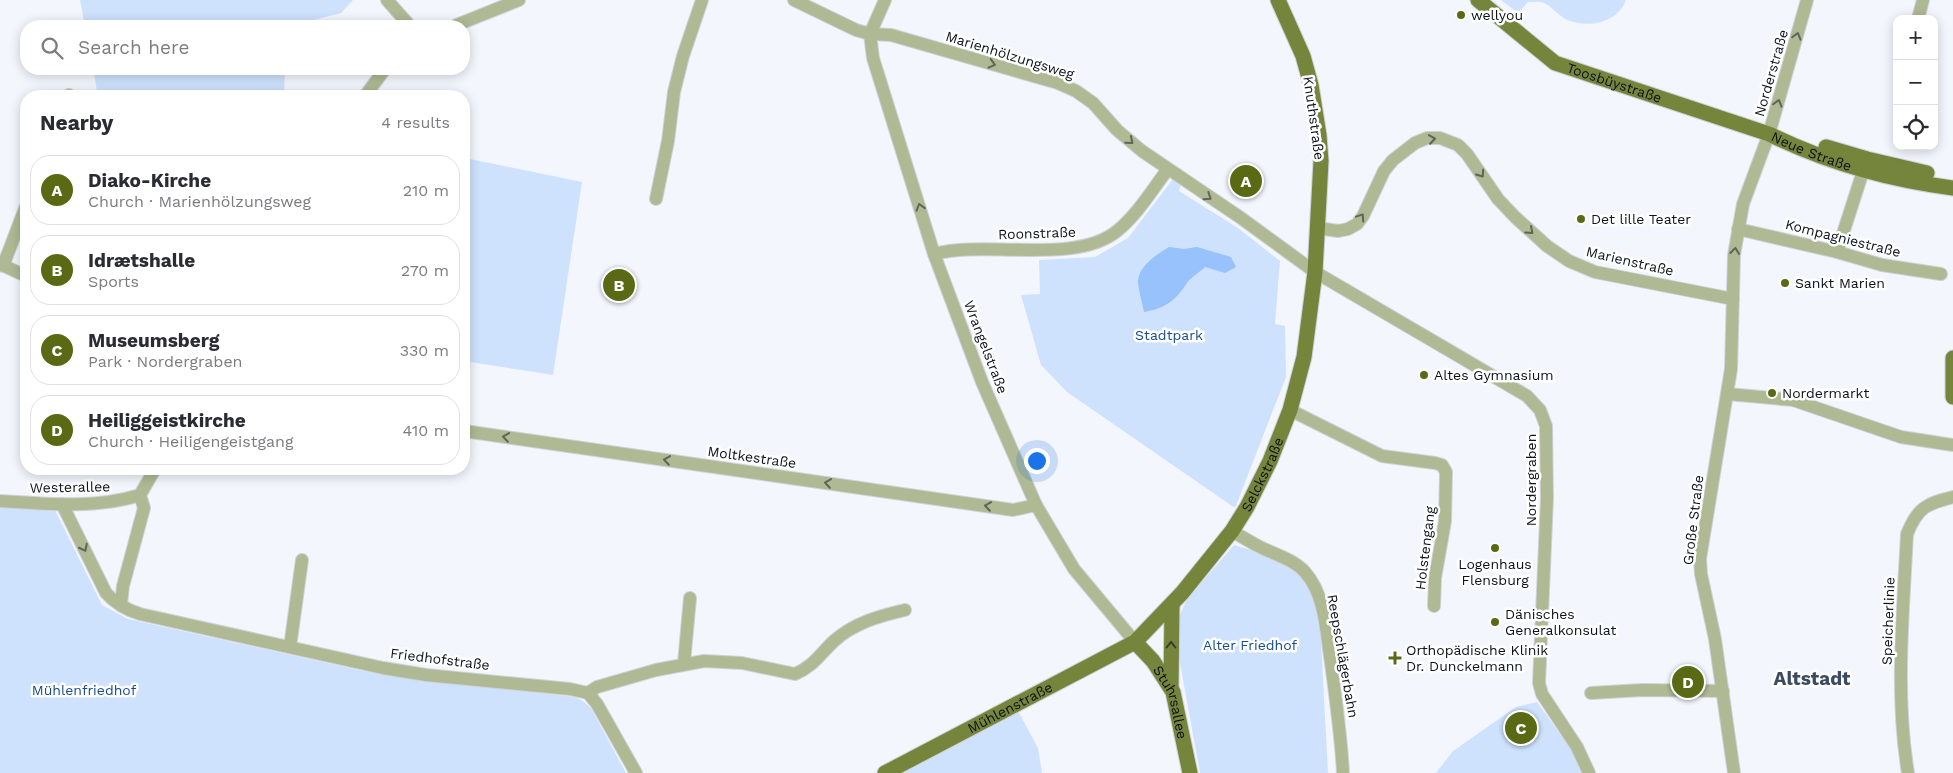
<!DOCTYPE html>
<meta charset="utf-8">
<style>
:root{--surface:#fff;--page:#f2f2f3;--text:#2b2b33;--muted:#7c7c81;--line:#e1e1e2;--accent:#5a6a14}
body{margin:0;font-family:"Work Sans",sans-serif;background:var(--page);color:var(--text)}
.controls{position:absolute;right:15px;top:15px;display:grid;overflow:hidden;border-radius:10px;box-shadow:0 2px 12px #0003}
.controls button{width:45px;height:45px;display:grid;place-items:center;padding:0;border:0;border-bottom:1px solid var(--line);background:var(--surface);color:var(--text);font:25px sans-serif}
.you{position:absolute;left:1036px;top:460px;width:18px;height:18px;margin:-12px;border:4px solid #fff;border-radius:50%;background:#1a73e8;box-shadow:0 0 0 8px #1a73e833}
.badge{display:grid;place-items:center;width:32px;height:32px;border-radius:50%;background:var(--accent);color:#fff;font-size:16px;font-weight:700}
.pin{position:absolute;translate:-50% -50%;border:2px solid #fff;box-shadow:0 1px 5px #0006}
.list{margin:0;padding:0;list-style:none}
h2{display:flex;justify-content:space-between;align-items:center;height:65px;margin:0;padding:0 20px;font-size:21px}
h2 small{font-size:16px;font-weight:400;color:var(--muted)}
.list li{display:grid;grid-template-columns:32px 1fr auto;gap:15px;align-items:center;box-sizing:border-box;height:70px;margin:0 10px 10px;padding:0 10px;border:1px solid var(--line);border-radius:20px}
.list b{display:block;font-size:19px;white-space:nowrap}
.list p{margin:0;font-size:16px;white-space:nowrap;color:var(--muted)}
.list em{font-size:16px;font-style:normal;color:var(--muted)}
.icon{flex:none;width:28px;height:28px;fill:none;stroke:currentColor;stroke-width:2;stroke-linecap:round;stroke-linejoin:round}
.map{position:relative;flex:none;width:1953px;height:773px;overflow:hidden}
.search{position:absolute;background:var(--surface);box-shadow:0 2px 12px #0003;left:20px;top:20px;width:450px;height:55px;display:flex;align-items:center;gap:12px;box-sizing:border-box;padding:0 18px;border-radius:20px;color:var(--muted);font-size:19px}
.panel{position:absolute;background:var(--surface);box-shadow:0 2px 12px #0003;left:20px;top:90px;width:450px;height:385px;border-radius:20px}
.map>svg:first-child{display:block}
</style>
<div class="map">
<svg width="1953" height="773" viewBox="0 0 1953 773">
<rect width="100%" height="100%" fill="#f3f6fc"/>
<!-- green -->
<g fill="#cee2fd">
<polygon points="80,0 353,0 341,13 291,26 85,26"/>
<path d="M1501 0H1626C1618 22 1591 28 1570 21 1560 18 1553 7 1544 3 1540 1 1533 2 1528 2L1518 13Z"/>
<polygon points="93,69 285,69 284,96 98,96"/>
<polygon points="465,158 582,182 553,375 464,361"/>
<polygon points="1173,179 1181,184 1179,191 1238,228 1280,261 1275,324 1285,326 1286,377 1235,508 1067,392 1041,365 1021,295 1040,294 1039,260 1095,257 1128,238"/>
<polygon points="0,507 55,510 102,605 128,619 368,672 575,697 583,701 591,708 626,773 0,773"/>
<path d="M1234 545C1253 551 1290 558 1302 574 1312 587 1316 605 1320 621L1328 773H1200L1178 652 1177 622 1187 599Z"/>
<polygon points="1537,702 1571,749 1581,773 1436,773 1453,751 1516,707"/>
<polygon points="1018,711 1038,748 1042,773 903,773"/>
</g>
<!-- water -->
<path fill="#97c2fc" d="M1169 247 1184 249 1197 247 1231 257 1236 267 1225 273 1205 267C1200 272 1191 277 1187 283 1175 301 1166 308 1144 312 1142 302 1139 292 1138 283 1137 267 1157 254 1169 247Z"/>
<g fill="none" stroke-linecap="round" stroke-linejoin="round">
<!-- minor casing -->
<g stroke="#ced2d8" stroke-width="14">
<g id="minor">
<polyline points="387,0 410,26"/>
<polyline points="794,0 856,30 870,34 891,35 1058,83 1076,91 1093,103 1117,130 1142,151 1241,218 1315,272 1527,396 1540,410 1546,426 1547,498 1539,683 1542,694 1577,747 1589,773"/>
<polyline points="1918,19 1923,0"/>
<polyline points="454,26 519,0"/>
<polyline points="870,34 873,58 934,254 982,382 1036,505 1074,569 1135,642"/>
<polyline points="870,34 885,0"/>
<polyline points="68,96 69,95"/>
<polyline points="365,96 385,69"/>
<polyline points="656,199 668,141 674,92 683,56 702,0"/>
<polyline points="1318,228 1338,231 1348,229 1357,224 1363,216 1384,171 1393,160 1415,143 1427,138 1440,138 1458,145 1467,154 1498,199 1515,217 1547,246 1569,261 1595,272 1733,299"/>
<polyline points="1738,229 1837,252 1882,265 1941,274"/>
<polyline points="1837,252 1866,162"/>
<path d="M934 254C986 240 1076 265 1117 231 1137 215 1152 190 1168 169"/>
<polyline points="0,264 26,276"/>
<polyline points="3,266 26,206"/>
<polyline points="1728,394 1793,400 1901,437 1953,445"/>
<polyline points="1290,410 1382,456 1435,463 1442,465 1446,472 1445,521 1435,578 1434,606"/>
<polyline points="464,431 1013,510 1036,505"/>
<path d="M0 501C46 504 95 509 140 495"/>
<path d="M62 504 106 593C115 603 127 610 140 614L383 668 426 675 570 689 588 693 597 704 636 773"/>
<path d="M1232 531C1242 537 1252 543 1262 548 1277 555 1294 560 1305 572 1326 596 1326 633 1331 663 1336 700 1341 736 1343 773"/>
<polyline points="121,604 123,586 144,508 140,495 155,469"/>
<polyline points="290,647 302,560"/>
<polyline points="684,663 690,598"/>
<path d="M588 693 597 687 656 670 704 661 742 663 795 674C814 666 820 654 834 641 854 623 879 616 905 610"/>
<polyline points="1591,693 1642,690 1723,691"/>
<polyline points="1734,773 1715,639 1701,574 1700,559 1731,369 1734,255 1743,204 1769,134 1807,0"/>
<path d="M1908 773C1895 695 1903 613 1907 534 1918 507 1926 504 1953 497"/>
</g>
</g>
<!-- major casing -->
<g stroke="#ced2d8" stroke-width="17">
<g id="major">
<path id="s1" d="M1478 0 1555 63 1769 134C1826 162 1890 180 1953 188"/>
<polyline points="1826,147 1867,159 1927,173"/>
<polyline points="1953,358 1953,397"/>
<path id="s2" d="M1135 642 1153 661 1173 692 1190 773"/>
<polyline points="1171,687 1172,604"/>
<path id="s3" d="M885 773 1135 642 1182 593 1232 531 1247 507 1270 461 1290 410 1304 357 1315 272 1321 161 1319 135 1311 85 1303 56 1278 0"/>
</g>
</g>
<!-- minor -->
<use href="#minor" stroke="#afb993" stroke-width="12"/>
<!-- major -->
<use href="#major" stroke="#75853c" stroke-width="15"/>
</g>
<!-- one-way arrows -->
<defs><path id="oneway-chevron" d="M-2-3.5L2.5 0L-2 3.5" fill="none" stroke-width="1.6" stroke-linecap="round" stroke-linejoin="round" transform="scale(1.25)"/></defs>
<g stroke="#5d6657">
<use href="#oneway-chevron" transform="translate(1797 36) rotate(-74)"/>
<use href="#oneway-chevron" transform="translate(992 64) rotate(15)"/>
<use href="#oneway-chevron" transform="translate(1778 103) rotate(-74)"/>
<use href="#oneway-chevron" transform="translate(1432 139) rotate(-8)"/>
<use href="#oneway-chevron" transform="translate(1130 141) rotate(40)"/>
<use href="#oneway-chevron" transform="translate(1481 174) rotate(55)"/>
<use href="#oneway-chevron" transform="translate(1208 197) rotate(34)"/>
<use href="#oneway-chevron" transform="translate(920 207) rotate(-107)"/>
<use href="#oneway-chevron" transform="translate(1361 217) rotate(-56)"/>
<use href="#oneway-chevron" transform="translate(1530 231) rotate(42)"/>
<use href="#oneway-chevron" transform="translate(1735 251) rotate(-83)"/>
<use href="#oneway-chevron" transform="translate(506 437) rotate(-172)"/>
<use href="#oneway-chevron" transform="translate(667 460) rotate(-172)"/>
<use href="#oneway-chevron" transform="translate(828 483) rotate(-172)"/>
<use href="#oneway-chevron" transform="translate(988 506) rotate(-172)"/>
<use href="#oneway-chevron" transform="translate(84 548) rotate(63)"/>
</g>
<use stroke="#354028" href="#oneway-chevron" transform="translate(1171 645) rotate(-90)"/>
<!-- markers -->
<g fill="#5a6a14" stroke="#fff" stroke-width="2">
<circle cx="1461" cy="15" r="5"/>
<circle cx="1581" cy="219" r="5"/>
<circle cx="1785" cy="283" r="5"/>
<circle cx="1424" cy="375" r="5"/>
<circle cx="1772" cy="393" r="5"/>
<circle cx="1495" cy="548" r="5"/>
<circle cx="1495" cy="622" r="5"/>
<path d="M1392.5 650.5h5v5h5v5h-5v5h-5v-5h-5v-5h5z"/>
</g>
<g text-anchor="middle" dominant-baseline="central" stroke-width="5" stroke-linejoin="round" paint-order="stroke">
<!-- poi labels -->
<g font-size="14" fill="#0b121b" stroke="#fff" text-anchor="start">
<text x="1471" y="15">wellyou</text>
<text x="1591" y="219">Det lille Teater</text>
<text x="1795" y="283">Sankt Marien</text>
<text x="1434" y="375">Altes Gymnasium</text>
<text x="1782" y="393">Nordermarkt</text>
<text x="1495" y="564" text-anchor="middle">Logenhaus<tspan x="1495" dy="16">Flensburg</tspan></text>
<text x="1505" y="614">Dänisches<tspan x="1505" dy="16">Generalkonsulat</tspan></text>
<text x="1406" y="650">Orthopädische Klinik<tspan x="1406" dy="16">Dr. Dunckelmann</tspan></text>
</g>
<!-- street labels -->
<g font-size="14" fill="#0b121b" stroke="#fff">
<text transform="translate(1010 55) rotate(17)">Marienhölzungsweg</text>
<text transform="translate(1771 73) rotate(-74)">Norderstraße</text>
<text stroke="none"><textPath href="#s1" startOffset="162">Toosbüystraße</textPath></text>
<text transform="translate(1314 118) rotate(82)">Knuthstraße</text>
<text stroke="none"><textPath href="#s1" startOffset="371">Neue Straße</textPath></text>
<text transform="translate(1037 233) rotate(-2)">Roonstraße</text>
<text transform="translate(1843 238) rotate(14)">Kompagniestraße</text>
<text transform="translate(1630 261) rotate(13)">Marienstraße</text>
<text transform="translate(986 347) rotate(69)">Wrangelstraße</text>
<text transform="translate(752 457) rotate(8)">Moltkestraße</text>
<text stroke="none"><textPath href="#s3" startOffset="494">Selckstraße</textPath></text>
<text transform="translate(1531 480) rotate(-90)">Nordergraben</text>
<text transform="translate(70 487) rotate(-1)">Westerallee</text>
<text transform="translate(1693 520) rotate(-83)">Große Straße</text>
<text transform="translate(1425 548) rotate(-83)">Holstengang</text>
<text transform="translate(1888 621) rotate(-88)">Speicherlinie</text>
<text transform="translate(1343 656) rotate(80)">Reepschlägerbahn</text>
<text transform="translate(440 659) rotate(7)">Friedhofstraße</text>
<text stroke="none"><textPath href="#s2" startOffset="72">Stuhrsallee</textPath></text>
<text stroke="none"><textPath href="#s3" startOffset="141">Mühlenstraße</textPath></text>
</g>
<!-- park labels -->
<g font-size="14" fill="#194c8c" stroke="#fff">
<text x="1169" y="335">Stadtpark</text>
<text x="1250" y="645">Alter Friedhof</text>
<text x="84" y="690">Mühlenfriedhof</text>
</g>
<!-- district labels -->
<g font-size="19" font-weight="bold" fill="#3b4b61" stroke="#fff">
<text x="1812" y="678">Altstadt</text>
</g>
</g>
</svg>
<div class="controls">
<button>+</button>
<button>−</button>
<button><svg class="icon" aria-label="locate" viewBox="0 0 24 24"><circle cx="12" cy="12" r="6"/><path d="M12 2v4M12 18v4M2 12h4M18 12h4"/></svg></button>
</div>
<div class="you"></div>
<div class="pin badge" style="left:1246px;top:181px">A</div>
<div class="pin badge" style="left:619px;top:285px">B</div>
<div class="pin badge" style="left:1521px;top:728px">C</div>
<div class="pin badge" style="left:1688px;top:682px">D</div>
<div class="search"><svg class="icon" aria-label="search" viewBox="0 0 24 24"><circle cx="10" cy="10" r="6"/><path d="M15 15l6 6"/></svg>Search here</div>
<section class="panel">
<h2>Nearby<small>4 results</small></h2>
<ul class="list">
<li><span class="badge">A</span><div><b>Diako-Kirche</b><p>Church · Marienhölzungsweg</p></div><em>210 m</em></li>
<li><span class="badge">B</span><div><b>Idrætshalle</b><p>Sports</p></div><em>270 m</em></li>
<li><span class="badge">C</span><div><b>Museumsberg</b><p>Park · Nordergraben</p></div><em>330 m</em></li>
<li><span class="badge">D</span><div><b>Heiliggeistkirche</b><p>Church · Heiligengeistgang</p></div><em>410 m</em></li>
</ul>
</section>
</div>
